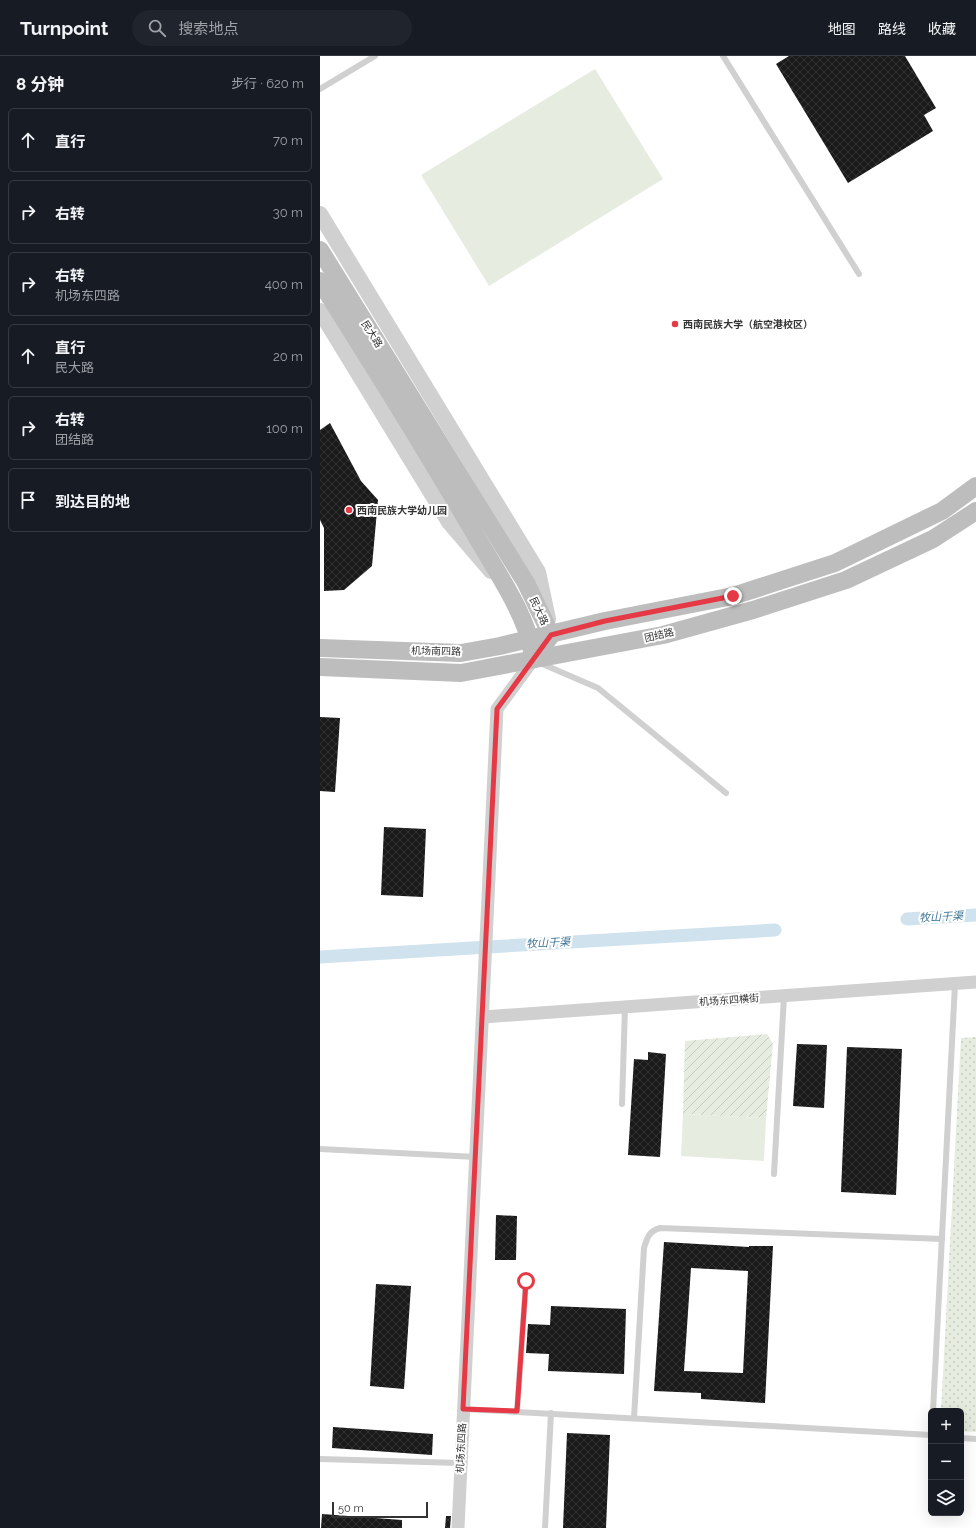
<!DOCTYPE html>
<html lang="zh">
<meta charset="utf-8">
<style>
:root{--surface:#171b24;--page:#20242c;--text:#f1f3f6;--muted:#9ea1a6;--line:#363941}
body{margin:0;font-family:Raleway,"Noto Sans SC",sans-serif;background:var(--page);color:var(--text)}
.controls{position:absolute;right:12px;bottom:12px;display:grid;overflow:hidden;border-radius:6px;box-shadow:0 4px 16px #0002}
.controls button{width:36px;height:36px;display:grid;place-items:center;padding:0;border:0;border-bottom:1px solid var(--line);background:var(--surface);color:var(--text);font:20px sans-serif}
.scale{position:absolute;left:12px;bottom:10px;width:96px;box-sizing:border-box;padding-left:4px;border:2px solid #333;border-top:0;font-size:11px;line-height:14px;white-space:nowrap;color:#333;-webkit-text-stroke:3px #fff;paint-order:stroke}
.stop{position:absolute;width:12px;height:12px;margin:-9px;border:3px solid #e63946;border-radius:50%;background:#fff}
.stop.end{background:#e63946;border-color:#fff;box-shadow:0 1px 4px #0008}
.list{margin:0;padding:0;list-style:none}
h2{display:flex;justify-content:space-between;align-items:center;height:52px;margin:0;padding:0 16px;font-size:17px}
h2 small{font-size:13px;font-weight:400;color:var(--muted)}
.list li{display:grid;grid-template-columns:26px 1fr auto;gap:12px;align-items:center;box-sizing:border-box;height:64px;margin:0 8px 8px;padding:0 8px;border:1px solid var(--line);border-radius:6px}
.list b{display:block;font-size:15px;white-space:nowrap}
.list p{margin:0;font-size:13px;white-space:nowrap;color:var(--muted)}
.list em{font-size:13px;font-style:normal;color:var(--muted)}
.icon{flex:none;width:22px;height:22px;fill:none;stroke:currentColor;stroke-width:2;stroke-linecap:round;stroke-linejoin:round}
.map{position:relative;flex:none;width:656px;height:1472px;overflow:hidden}
header{display:flex;align-items:center;gap:24px;box-sizing:border-box;height:56px;padding:0 20px;background:var(--surface);border-bottom:1px solid var(--line)}
header strong{font-size:19px}
nav{display:flex;gap:22px;margin-inline-start:auto;font-size:14px}
.search{width:280px;height:36px;background:var(--page);display:flex;align-items:center;gap:10px;box-sizing:border-box;padding:0 14px;border-radius:22px;color:var(--muted);font-size:15px}
main{display:flex}
aside{flex:1;background:var(--surface)}
.map>svg:first-child{display:block}
</style>
<header>
<strong>Turnpoint</strong>
<div class="search"><svg class="icon" aria-label="search" viewBox="0 0 24 24"><circle cx="10" cy="10" r="6"/><path d="M15 15l6 6"/></svg>搜索地点</div>
<nav><a>地图</a><a>路线</a><a>收藏</a></nav>
</header>
<main>
<aside>
<h2>8 分钟<small>步行 · 620 m</small></h2>
<ul class="list">
<li><svg class="icon" aria-label="ahead" viewBox="0 0 24 24"><path d="M12 20V5M6 11l6-6 6 6"/></svg><div><b>直行</b></div><em>70 m</em></li>
<li><svg class="icon" aria-label="right" viewBox="0 0 24 24"><path d="M7 20v-9h11M14 6l5 5-5 5"/></svg><div><b>右转</b></div><em>30 m</em></li>
<li><svg class="icon" aria-label="right" viewBox="0 0 24 24"><path d="M7 20v-9h11M14 6l5 5-5 5"/></svg><div><b>右转</b><p>机场东四路</p></div><em>400 m</em></li>
<li><svg class="icon" aria-label="ahead" viewBox="0 0 24 24"><path d="M12 20V5M6 11l6-6 6 6"/></svg><div><b>直行</b><p>民大路</p></div><em>20 m</em></li>
<li><svg class="icon" aria-label="right" viewBox="0 0 24 24"><path d="M7 20v-9h11M14 6l5 5-5 5"/></svg><div><b>右转</b><p>团结路</p></div><em>100 m</em></li>
<li><svg class="icon" aria-label="arrive" viewBox="0 0 24 24"><path d="M6 21V4h12l-3 4 3 4H6"/></svg><div><b>到达目的地</b></div></li>
</ul>
</aside>
<div class="map">
<svg width="656" height="1472" viewBox="0 0 656 1472">
<defs>
<pattern id="grass-dots" width="8" height="8" patternUnits="userSpaceOnUse"><rect width="8" height="8" fill="#e6ecdf"/><path d="M2 2h.1M6 6h.1" fill="none" stroke="#c6cbc0" stroke-width="1.8" stroke-linecap="round"/></pattern>
<pattern id="garden-furrows" width="10" height="10" patternUnits="userSpaceOnUse"><rect width="10" height="10" fill="#e6ecdf"/><path d="M-1 1l2-2M0 10L10 0M9 11l2-2" fill="none" stroke="#c6cbc0"/></pattern>
<pattern id="building-cross-hatch" width="8" height="8" patternUnits="userSpaceOnUse"><rect width="8" height="8" fill="#1a1a1a"/><path d="M0 0l8 8M0 8l8-8" fill="none" stroke="#333"/></pattern>
</defs>
<rect width="100%" height="100%" fill="#fff"/>
<!-- grass -->
<polygon fill="url(#grass-dots)" points="656,981 656,1376 641,1375 641,1355 621,1355 641,982"/>
<!-- garden -->
<polygon fill="url(#garden-furrows)" points="447,978 453,988 446,1062 363,1058 365,985"/>
<!-- pitch -->
<g fill="#e6ecdf">
<polygon points="275,13 343,123 169,230 101,119"/>
<polygon points="363,1058 446,1062 444,1105 361,1100"/>
</g>
<g fill="none" stroke-linecap="round" stroke-linejoin="round">
<!-- canal -->
<g stroke="#cfe2ee" stroke-width="13">
<polyline points="587,863 656,859"/>
<polyline points="0,901 455,874"/>
</g>
</g>
<!-- building -->
<g fill="url(#building-cross-hatch)" fill-rule="evenodd">
<polygon points="469,0 585,0 616,52 604,59 613,75 528,127 456,8"/>
<polygon points="10,367 41,425 58,444 52,510 24,534 4,535 4,472 0,464 0,374"/>
<polygon points="0,661 20,662 15,736 0,735"/>
<polygon points="64,771 106,773 103,841 61,839"/>
<polygon points="477,988 507,989 504,1052 473,1050"/>
<polygon points="527,991 582,993 576,1139 521,1136"/>
<polygon points="328,996 346,998 340,1101 308,1099 314,1003 328,1004"/>
<polygon points="176,1159 197,1160 196,1204 175,1204"/>
<path d="M344 1186 429 1191V1190H453L445 1347 381 1343V1337L334 1335ZM371 1212 428 1215 423 1317 364 1315Z"/>
<polygon points="56,1228 91,1230 84,1333 50,1330"/>
<polygon points="231,1250 306,1253 304,1318 228,1315 229,1298 206,1297 208,1268 230,1269"/>
<polygon points="13,1371 113,1378 112,1399 12,1392"/>
<polygon points="247,1377 290,1379 286,1472 243,1472"/>
<polygon points="2,1458 82,1464 82,1472 1,1472"/>
<polygon points="126,1460 131,1460 130,1472 125,1472"/>
</g>
<g fill="none" stroke-linecap="round" stroke-linejoin="round">
<!-- service -->
<g stroke="#d0d0d0" stroke-width="6">
<polyline points="403,0 539,218"/>
<polyline points="0,33 55,0"/>
<polyline points="220,607 278,632 406,737"/>
<polyline points="302,1048 305,951"/>
<polyline points="0,1093 156,1101"/>
<polyline points="454,1118 464,940"/>
<polyline points="143,1353 611,1379"/>
<polyline points="197,1355 206,1225"/>
<polyline points="613,1355 635,928"/>
<path d="M314 1362 324 1192C327 1182 329 1175 340 1172L622 1183"/>
<polyline points="641,1382 656,1383"/>
<polyline points="0,1403 140,1407"/>
<polyline points="225,1472 231,1357"/>
</g>
<!-- minor -->
<g stroke="#d0d0d0" stroke-width="13">
<polyline points="163,961 656,926"/>
<polyline points="138,1472 177,653 213,604"/>
</g>
<!-- tertiary -->
<g stroke="#d0d0d0" stroke-width="16">
<polyline points="0,158 218,516 228,563"/>
<polyline points="0,255 129,466 171,515"/>
</g>
<!-- secondary -->
<g stroke="#bdbdbd" stroke-width="18">
<polyline points="0,194 206,527 231,579 224,589"/>
<path d="M0 225C53 309 105 393 155 478 173 510 207 559 212 595"/>
<polyline points="0,592 141,597 180,590 285,565 413,540 515,507 622,455 656,430"/>
<polyline points="0,611 141,617 343,579 433,554 526,524 613,483 656,455"/>
</g>
</g>
<g fill="none" stroke-linecap="round" stroke-linejoin="round">
<!-- route -->
<polyline stroke="#e63946" stroke-width="5" points="206,1225 197,1355 143,1353 177,653 231,579 285,565 413,540"/>
</g>
<!-- markers -->
<g fill="#e63946" stroke="#fff" stroke-width="1.5">
<circle cx="355" cy="268" r="4"/>
<circle cx="29" cy="454" r="4"/>
</g>
<g text-anchor="middle" dominant-baseline="central" stroke-width="4" stroke-linejoin="round" paint-order="stroke">
<!-- poi labels -->
<g font-size="10" font-weight="bold" fill="#333" stroke="#fff" text-anchor="start">
<text x="363" y="268">西南民族大学（航空港校区）</text>
<text x="37" y="454">西南民族大学幼儿园</text>
</g>
<!-- street labels -->
<g font-size="10" fill="#333" stroke="#fff">
<text transform="translate(52 278) rotate(58)">民大路</text>
<text transform="translate(219 555) rotate(65)">民大路</text>
<text transform="translate(339 579) rotate(-13)">团结路</text>
<text transform="translate(116 595) rotate(1)">机场南四路</text>
<text transform="translate(409 944) rotate(-4)">机场东四横街</text>
<text transform="translate(141 1392) rotate(-87)">机场东四路</text>
</g>
<!-- water labels -->
<g font-size="11" font-style="italic" fill="#3f7597" stroke="#fff">
<text transform="translate(621 861) rotate(-3)">牧山干渠</text>
<text transform="translate(228 887) rotate(-3)">牧山干渠</text>
</g>
</g>
</svg>
<div class="controls">
<button>+</button>
<button>−</button>
<button><svg class="icon" aria-label="layers" viewBox="0 0 24 24"><path d="M12 4l9 5-9 5-9-5zM3 14l9 5 9-5"/></svg></button>
</div>
<div class="scale">50 m</div>
<div class="stop" style="left:206px;top:1225px"></div>
<div class="stop end" style="left:413px;top:540px"></div>
</div>
</main>
